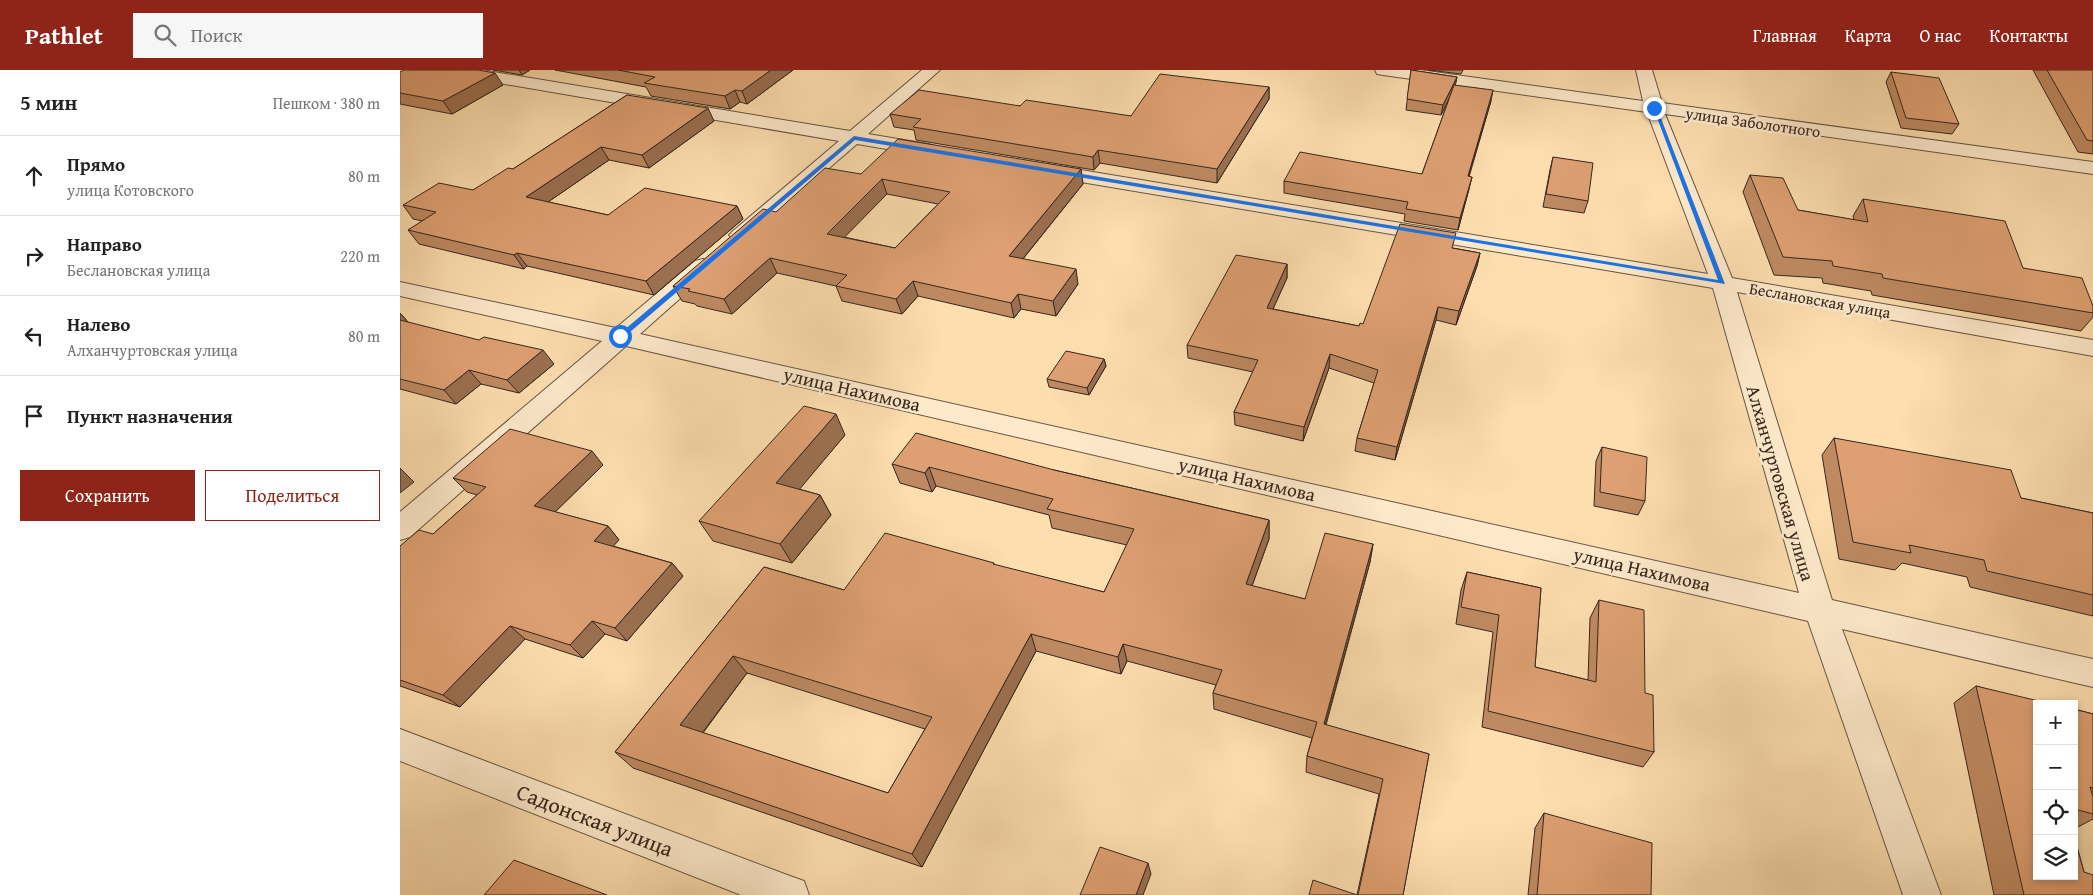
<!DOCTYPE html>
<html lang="ru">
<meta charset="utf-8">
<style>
:root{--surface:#fff;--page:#f6f6f6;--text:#222;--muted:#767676;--line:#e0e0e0;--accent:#8f2418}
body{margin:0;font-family:"Gentium Book Plus",serif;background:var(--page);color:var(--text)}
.controls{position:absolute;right:15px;bottom:15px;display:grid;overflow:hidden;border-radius:0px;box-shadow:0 2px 8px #0003}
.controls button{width:45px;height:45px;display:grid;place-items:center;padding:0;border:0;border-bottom:1px solid var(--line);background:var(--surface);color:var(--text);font:25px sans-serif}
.stop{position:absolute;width:15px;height:15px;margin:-11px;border:4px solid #1a73e8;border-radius:50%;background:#fff}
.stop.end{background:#1a73e8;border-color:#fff;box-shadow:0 1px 5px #0008}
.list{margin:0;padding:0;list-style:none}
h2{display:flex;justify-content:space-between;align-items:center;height:65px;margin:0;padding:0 20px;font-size:21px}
h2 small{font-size:16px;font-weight:400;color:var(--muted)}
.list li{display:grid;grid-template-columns:32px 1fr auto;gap:15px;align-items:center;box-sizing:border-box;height:80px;padding:0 20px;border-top:1px solid var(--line)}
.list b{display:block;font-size:19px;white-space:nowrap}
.list p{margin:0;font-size:16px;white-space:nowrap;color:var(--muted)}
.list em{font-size:16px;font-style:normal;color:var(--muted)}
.actions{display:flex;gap:10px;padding:15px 20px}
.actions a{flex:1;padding:11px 0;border:1px solid var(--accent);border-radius:0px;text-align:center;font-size:18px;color:var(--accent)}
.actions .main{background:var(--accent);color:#fff}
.icon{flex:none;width:28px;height:28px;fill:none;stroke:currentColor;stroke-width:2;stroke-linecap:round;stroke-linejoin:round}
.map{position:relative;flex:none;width:1693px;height:825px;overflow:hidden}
header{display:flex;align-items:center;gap:30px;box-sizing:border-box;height:70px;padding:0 25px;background:var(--accent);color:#fff}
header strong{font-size:24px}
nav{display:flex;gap:28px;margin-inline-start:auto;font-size:18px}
.search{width:350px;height:45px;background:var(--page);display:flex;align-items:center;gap:12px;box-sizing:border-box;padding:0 18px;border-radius:0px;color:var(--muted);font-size:19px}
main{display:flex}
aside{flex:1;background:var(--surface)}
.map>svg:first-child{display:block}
</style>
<header>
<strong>Pathlet</strong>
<div class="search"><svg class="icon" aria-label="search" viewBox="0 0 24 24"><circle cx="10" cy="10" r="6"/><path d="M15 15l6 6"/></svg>Поиск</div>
<nav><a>Главная</a><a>Карта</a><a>О нас</a><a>Контакты</a></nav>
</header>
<main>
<aside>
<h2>5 мин<small>Пешком · 380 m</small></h2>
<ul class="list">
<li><svg class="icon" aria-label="ahead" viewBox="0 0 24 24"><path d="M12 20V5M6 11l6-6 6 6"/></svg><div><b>Прямо</b><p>улица Котовского</p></div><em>80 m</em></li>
<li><svg class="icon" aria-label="right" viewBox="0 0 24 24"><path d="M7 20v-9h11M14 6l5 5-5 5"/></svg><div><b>Направо</b><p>Беслановская улица</p></div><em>220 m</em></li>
<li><svg class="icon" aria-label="left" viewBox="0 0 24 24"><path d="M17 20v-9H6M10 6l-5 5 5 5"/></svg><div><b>Налево</b><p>Алханчуртовская улица</p></div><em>80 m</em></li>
<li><svg class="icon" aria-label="arrive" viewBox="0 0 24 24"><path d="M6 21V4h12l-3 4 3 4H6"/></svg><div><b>Пункт назначения</b></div></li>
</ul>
<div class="actions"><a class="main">Сохранить</a><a>Поделиться</a></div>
</aside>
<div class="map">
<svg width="1693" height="825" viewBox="0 0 1693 825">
<rect width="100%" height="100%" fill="#fddeaf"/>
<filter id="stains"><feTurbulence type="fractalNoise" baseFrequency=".004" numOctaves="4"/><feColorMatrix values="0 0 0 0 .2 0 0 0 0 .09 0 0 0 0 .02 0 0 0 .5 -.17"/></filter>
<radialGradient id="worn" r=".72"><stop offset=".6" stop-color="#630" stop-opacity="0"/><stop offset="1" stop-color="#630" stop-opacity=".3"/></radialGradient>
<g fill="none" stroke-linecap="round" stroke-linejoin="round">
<!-- minor casing -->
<g stroke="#675543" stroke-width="2">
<g id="minor">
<polygon points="44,0 82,0 450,61 522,0 540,0 468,64 528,74 535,76 537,80 535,84 528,86 457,74 347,169 340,171 333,169 329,165 333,161 439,71 52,5 46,4"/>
<polygon points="975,0 1020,0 1243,31 1236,0 1252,0 1262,33 1693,92 1693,104 1265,44 1332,208 1693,270 1693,286 1337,222 1432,530 1693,589 1693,617 1442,559 1541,825 1503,825 1408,551 226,276 10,467 0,470 0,442 202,271 0,226 0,212 216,258 295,191 303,189 311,191 314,196 311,201 240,264 1399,523 1313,218 645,106 638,104 635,100 638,96 645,94 1308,204 1247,42 983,5 977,4"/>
<polygon points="0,659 390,806 404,811 409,825 341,825 0,691"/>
</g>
</g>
<!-- minor -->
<use href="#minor" fill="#feeacb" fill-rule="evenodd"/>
</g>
<!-- wall -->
<g fill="#bf8a62" stroke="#35271f" fill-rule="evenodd">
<polygon points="93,0 130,0 122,5"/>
<polygon points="155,0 393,0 347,34 340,32 330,39 251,26 246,17"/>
<polygon points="1011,0 1057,7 1055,15 1091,31 1069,107 1069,119 1058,160 1004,151 1005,144 884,123 884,111 1022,104 1049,29 1041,45 1006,40"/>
<polygon points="1028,0 1063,0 1061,4"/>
<polygon points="1633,0 1693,0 1693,84 1678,82"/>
<polygon points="0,2 103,15 52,44 0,34"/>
<polygon points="1491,2 1559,54 1552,64 1501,58 1486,12"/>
<polygon points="869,17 869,29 817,113 700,93 694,100 516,70 514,60 494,57 490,44 620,36 731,46"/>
<polygon points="227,25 314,51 249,98 209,90 148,132 208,145 337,136 343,149 254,225 127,196 124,199 19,174 8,160 23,151 13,149 3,135 73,120 113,99"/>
<polygon points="1153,87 1188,131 1184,143 1143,137 1150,100"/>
<path d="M681 99 683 114 623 189 678 214 656 246 621 239 614 248 518 226 502 244 442 231 436 216 377 203 332 244 297 236 295 234 282 231 273 216 376 142 461 104ZM487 124 538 134 495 178 444 167Z"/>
<polygon points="1350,105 1398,140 1454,150 1453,146 1463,129 1623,198 1693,236 1693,247 1681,261 1472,225 1471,221 1423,213 1422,208 1374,205 1343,122"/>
<polygon points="1053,178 1080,183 1077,196 1056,255 1036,250 995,390 955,381 957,368 974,313 929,298 903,371 835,355 834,342 853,302 788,288 787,275 887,194 887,208 873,239 959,256 963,254"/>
<polygon points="0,243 9,253 154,294 119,323 81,314 56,334 0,319"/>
<polygon points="704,289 706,296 689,325 649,317 647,309"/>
<polygon points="445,365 399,419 420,425 431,445 392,493 313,471 299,451"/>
<polygon points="1434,368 1621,428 1693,443 1693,546 1570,517 1567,507 1502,493 1495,500 1439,489 1422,385"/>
<polygon points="1202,377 1245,431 1238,445 1194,436 1196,391"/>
<path d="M492 394 654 400 869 450V469L852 516 905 529 973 474 970 492 926 655 1029 684 1003 825H957L979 724 906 702 907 686 912 668 814 639 813 623 816 615 727 591 721 604 636 581 522 797 233 698 215 682 364 497 444 520 594 493V495L704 522 727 475 652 458 649 445 536 416 532 422 500 413ZM347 603 525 659 488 723 303 663Z"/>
<polygon points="203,395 155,442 208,456 219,470 213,476 272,493 283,506 227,571 205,564 183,588 125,569 60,637 0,616 0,476 33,464 77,425 67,422 53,408"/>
<polygon points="1067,502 1141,518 1135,597 1188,610 1190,548 1199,530 1245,623 1254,682 1243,697 1082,657 1093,562 1056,554 1061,520"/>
<polygon points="1576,616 1637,634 1684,802 1693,825 1594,825 1554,633"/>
<polygon points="1674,639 1693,644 1693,749 1674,759"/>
<polygon points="1144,743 1251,825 1128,825 1135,758"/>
</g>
<!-- shaded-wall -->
<g fill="#9b7050" stroke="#35271f">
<polygon points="119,0 130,0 122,5"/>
<polygon points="371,0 393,0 347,34 342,21"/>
<polygon points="95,3 103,15 52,44 43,31"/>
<polygon points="1057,7 1055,17 1041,45 1043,35"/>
<polygon points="869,17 869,29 817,113 817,99"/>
<polygon points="335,20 340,32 330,39 325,26"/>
<polygon points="1093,20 1091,31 1065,118 1068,106"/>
<polygon points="308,38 314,51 249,98 242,85"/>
<polygon points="201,77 209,90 135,141 126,127"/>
<polygon points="698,80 700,93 694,100 693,87"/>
<polygon points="681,99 683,114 613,201 609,186"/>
<polygon points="1072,107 1069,119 1058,160 1060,148"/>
<polygon points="482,109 487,124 433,179 427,164"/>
<polygon points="337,136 343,149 254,225 246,211"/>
<polygon points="117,183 127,196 124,199 114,185"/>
<polygon points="1080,183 1077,196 1056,255 1059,241"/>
<polygon points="370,188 377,203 332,244 324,229"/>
<polygon points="887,194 887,208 867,252 867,238"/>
<polygon points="676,199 678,214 656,246 653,231"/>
<polygon points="513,211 518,226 502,244 496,229"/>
<polygon points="618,224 621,239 614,248 611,233"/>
<polygon points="1038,237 1036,250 995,390 997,377"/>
<polygon points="0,243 12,257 0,257"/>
<polygon points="143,280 154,294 119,323 107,310"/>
<polygon points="930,284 929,298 903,371 904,357"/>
<polygon points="704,289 706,296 689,325 687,318"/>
<polygon points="69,300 81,314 56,334 44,320"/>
<polygon points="436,344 445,365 388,433 376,413"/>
<polygon points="192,381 203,395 147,450 134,436"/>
<polygon points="529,397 536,416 532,422 525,403"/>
<polygon points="0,398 14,412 0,423"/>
<polygon points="420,425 431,445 392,493 380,474"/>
<polygon points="869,450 869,469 846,532 846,514"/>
<polygon points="208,456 219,470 206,484 194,471"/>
<polygon points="973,474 970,492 921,670 924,654"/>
<polygon points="272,493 283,506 227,571 215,558"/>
<polygon points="192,551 205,564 183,588 170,575"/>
<polygon points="110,556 125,569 60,637 43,625"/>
<polygon points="631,564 636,581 522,797 512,784"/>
<polygon points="723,574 727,591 721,604 718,587"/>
<polygon points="333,586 347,603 296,671 280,655"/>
<polygon points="748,793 751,804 743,825 736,825"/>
</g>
<!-- building -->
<g fill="#dea072" stroke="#35271f" fill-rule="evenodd">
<polygon points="4,0 78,0 95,3 43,31 0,23 0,2"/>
<polygon points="218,0 371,0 342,21 335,20 325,26 244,13 255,7"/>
<polygon points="1011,0 1057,7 1043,35 1007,29"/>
<polygon points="1647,0 1693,0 1693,71 1687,70"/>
<polygon points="1491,2 1539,8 1559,54 1506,48"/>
<polygon points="760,4 869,17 817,99 698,80 693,87 513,57 521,49 490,44 519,20 620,36 626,30 731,46"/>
<polygon points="1054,15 1093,20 1068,106 1072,107 1060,148 1006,139 1008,132 884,111 900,82 1022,104"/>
<polygon points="227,25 308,38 242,85 201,77 126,127 208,145 245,118 337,136 246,211 117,183 114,185 8,160 36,142 3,135 39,113 73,120 108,98 113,99"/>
<path d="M498 69 681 99 609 186 676 199 653 231 618 224 611 233 513 211 496 229 436 216 447 205 370 188 324 229 288 221 290 219 273 216 363 139 376 142 425 98 461 104ZM482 109 550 122 495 178 427 164Z"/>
<polygon points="1153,87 1193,93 1188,131 1146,124"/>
<polygon points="1350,105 1383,108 1398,140 1468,152 1463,129 1605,151 1623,198 1682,208 1693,236 1693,243 1483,208 1482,204 1433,196 1432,191 1383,187"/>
<polygon points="1000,154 1056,163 1052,178 1080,183 1059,241 1038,237 997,377 957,368 978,300 930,284 904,357 834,342 858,290 787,275 836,185 887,194 867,238 959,256 960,253 963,254"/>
<polygon points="0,250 79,270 84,267 143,280 107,310 69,300 44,320 0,309"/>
<polygon points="666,281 704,289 687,318 647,309"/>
<polygon points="404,336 436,344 376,413 420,425 380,474 299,451"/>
<polygon points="110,359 192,381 134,436 208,456 194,471 272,493 215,558 192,551 170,575 110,556 43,625 0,610 0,476 19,460 33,464 86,417 53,408"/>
<path d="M516 363 654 400 869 450 846 514 905 529 925 463 973 474 924 654 1029 684 1003 825H958L983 709 907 686 917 652 813 623 822 600 723 574 718 587 631 564 512 784 215 682 364 497 444 520 485 463 594 493 593 494 704 522 734 459 647 439 653 429 529 397 525 403 492 394ZM333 586 532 647 488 723 280 655Z"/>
<polygon points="1434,368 1611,400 1621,428 1693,443 1693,525 1587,501 1584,490 1509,475 1511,483 1453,472"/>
<polygon points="1202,377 1247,387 1245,431 1200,422"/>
<polygon points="1067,502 1141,518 1135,597 1196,612 1199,530 1244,540 1245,623 1253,625 1254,682 1088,641 1099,545 1061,537"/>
<polygon points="1576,616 1651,634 1637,634 1637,806 1674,806 1674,766 1684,802 1693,805 1693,825 1624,825"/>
<polygon points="1674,639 1693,644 1693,718 1690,717 1693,727 1693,744 1674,739"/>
<polygon points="1144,743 1252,773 1251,825 1137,825"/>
<polygon points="700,777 748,793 736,825 680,825"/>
<polygon points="114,790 207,825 84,825"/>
<polygon points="913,810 957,825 909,825"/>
</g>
<!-- route -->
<polygon fill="#1a73e8" points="1253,37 1257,38 1325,214 455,70 223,268 217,266 454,66 1318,210"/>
<g text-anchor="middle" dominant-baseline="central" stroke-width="5" stroke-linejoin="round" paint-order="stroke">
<!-- far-street labels -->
<g font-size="16" fill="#35271f" stroke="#feeacb">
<text transform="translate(1353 52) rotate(8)">улица Заболотного</text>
<text transform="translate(1420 230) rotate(10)">Беслановская улица</text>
</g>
<!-- street labels -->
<g font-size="19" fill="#35271f" stroke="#feeacb">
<text transform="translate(452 319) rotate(13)">улица Нахимова</text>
<text transform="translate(847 409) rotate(13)">улица Нахимова</text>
<text transform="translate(1381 413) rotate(74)">Алханчуртовская улица</text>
<text transform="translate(1242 499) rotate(13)">улица Нахимова</text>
</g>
<!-- near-street labels -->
<g font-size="22" fill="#35271f" stroke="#feeacb">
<text transform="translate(195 750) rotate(21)">Садонская улица</text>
</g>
</g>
<rect width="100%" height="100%" filter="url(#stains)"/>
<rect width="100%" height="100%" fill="url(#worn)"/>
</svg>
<div class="controls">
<button>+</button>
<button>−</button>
<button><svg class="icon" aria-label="locate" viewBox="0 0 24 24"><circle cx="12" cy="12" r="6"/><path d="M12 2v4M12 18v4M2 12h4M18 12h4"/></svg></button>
<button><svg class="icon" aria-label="layers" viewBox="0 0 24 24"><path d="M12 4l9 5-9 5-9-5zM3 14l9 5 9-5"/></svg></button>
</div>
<div class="stop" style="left:220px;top:266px"></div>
<div class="stop end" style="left:1254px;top:38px"></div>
</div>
</main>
